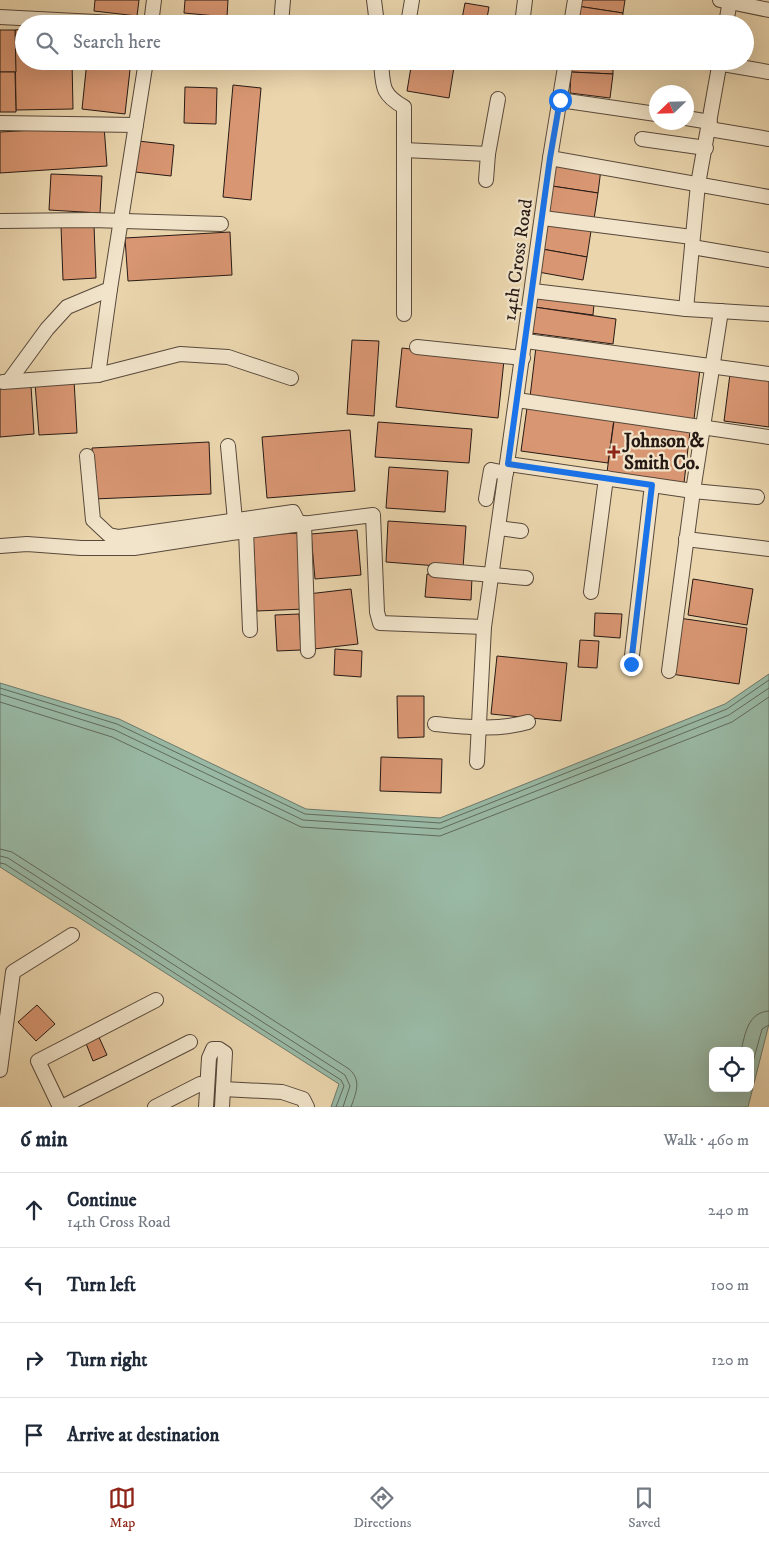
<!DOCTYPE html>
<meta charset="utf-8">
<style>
:root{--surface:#fff;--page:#f2f2f3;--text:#1f2937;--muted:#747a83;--line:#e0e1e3;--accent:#8f2418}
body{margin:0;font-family:"IM FELL DW Pica",serif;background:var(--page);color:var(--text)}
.controls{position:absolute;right:15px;bottom:15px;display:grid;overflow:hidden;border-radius:8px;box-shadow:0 5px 20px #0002}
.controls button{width:45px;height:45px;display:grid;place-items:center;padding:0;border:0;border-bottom:1px solid var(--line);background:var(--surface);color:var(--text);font:25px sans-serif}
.compass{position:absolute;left:649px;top:85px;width:45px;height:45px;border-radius:50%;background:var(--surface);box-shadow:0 5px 20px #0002;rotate:247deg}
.stop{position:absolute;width:15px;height:15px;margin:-11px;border:4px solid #1a73e8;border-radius:50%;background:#fff}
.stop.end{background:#1a73e8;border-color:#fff;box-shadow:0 1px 5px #0008}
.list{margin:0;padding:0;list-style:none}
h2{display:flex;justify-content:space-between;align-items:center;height:65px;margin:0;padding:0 20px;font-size:21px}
h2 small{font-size:16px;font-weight:400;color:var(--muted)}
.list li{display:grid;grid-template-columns:32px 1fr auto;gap:15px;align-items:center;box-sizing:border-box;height:75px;padding:0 20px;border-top:1px solid var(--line)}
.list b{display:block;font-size:19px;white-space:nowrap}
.list p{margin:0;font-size:16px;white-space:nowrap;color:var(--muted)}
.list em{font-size:16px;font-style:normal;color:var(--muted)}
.icon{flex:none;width:28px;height:28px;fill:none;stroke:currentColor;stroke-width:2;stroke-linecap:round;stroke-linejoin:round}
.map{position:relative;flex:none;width:769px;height:1107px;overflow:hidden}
.search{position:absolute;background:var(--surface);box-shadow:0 5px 20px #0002;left:15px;right:15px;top:15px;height:55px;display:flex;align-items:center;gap:12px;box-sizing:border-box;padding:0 18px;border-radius:28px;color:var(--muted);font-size:19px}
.sheet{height:365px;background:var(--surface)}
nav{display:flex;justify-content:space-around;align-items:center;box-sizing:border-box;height:70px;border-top:1px solid var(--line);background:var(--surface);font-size:14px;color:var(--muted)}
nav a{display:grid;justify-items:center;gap:2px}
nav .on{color:var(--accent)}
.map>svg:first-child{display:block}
</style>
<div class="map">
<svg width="769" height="1107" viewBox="0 0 769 1107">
<rect width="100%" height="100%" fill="#ead5ad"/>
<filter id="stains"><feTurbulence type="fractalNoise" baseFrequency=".004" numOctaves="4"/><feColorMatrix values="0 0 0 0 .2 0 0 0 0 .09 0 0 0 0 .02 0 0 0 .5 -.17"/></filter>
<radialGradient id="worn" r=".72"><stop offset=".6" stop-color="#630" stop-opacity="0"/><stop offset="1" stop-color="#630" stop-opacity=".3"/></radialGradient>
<!-- water -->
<path fill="#99b9a5" stroke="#6b796b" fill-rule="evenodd" d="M769 674V1024L748 1107H331L339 1084 0 867V683L119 719 306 809 440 818 725 704ZM713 1051H750V1088H713Z"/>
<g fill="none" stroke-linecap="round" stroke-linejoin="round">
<!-- shore -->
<g stroke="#606a5d" stroke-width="1">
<polyline points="0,688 117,724 305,814 440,823 727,709 769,680"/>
<polyline points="0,694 115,730 303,820 440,829 729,715 769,688"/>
<polyline points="0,702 112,737 301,827 440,836 732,722 769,697"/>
<path d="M0 849 12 852 349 1069C362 1080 356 1093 351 1107"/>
<polyline points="0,856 8,858 345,1075 350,1086 343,1107"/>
<polyline points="0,863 5,864 341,1080 344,1086 336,1107"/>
<path d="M741 1051C745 1034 748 1012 769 1011"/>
<polyline points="750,1073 762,1029 769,1025"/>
</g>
</g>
<!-- building -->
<g fill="#d89672" stroke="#271a15">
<polygon points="95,0 139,0 137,16 94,11"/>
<polygon points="185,0 228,0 227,17 184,13"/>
<polygon points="578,0 625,0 623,13 577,6"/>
<polygon points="465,3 489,7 486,24 461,24"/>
<polygon points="577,6 623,13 622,24 574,24"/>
<polygon points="24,29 24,61 72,61 73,109 16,110 15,30"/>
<polygon points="0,30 15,30 16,72 0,72"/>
<polygon points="87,61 131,61 125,114 82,109"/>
<polygon points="412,61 455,61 449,98 407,91"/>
<polygon points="574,61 613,61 613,74 571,72"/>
<polygon points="0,72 15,72 16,112 0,112"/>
<polygon points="571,72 613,74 610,98 570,93"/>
<polygon points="233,85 261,88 251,200 223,197"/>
<polygon points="185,87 217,88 216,124 184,123"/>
<polygon points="104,126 107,166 0,173 0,132"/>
<polygon points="138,141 174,145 171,176 135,172"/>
<polygon points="555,163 601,169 598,193 552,186"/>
<polygon points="51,174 102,176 100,213 49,210"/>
<polygon points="552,186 598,193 594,219 549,212"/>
<polygon points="547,223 591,231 587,257 542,249"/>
<polygon points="94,225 96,278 63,280 61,226"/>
<polygon points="230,232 232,275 128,281 125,238"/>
<polygon points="542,249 587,257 583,280 538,272"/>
<polygon points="537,296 594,304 593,315 534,307"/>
<polygon points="534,307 616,319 613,344 531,333"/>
<polygon points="352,340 379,341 374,416 347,414"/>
<polygon points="536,347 700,369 694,419 530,397"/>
<polygon points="402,348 504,360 498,418 396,407"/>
<polygon points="730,374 769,378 769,427 724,421"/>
<polygon points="74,380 77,433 39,435 35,383"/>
<polygon points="31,386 34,434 0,437 0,388"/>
<polygon points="527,408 614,419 608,463 521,451"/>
<polygon points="614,421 690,431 684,483 607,472"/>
<polygon points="378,422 472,429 469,463 375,457"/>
<polygon points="350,430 355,491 267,498 262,437"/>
<polygon points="209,442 211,494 94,499 92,448"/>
<polygon points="389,467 448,471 445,512 386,508"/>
<polygon points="388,521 466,526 463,568 386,562"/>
<polygon points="357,530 361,575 315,579 311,534"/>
<polygon points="301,533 305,609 257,611 253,535"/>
<polygon points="427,574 472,577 471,600 425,597"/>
<polygon points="693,579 753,589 747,625 688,615"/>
<polygon points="351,589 358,644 314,649 308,594"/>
<polygon points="595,613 622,614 620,638 594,636"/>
<polygon points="299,614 301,650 277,651 275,615"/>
<polygon points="679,618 747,628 739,684 671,674"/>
<polygon points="580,640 599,641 597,668 578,667"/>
<polygon points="335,649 362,651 361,677 334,675"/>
<polygon points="497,656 567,663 561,721 491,714"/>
<polygon points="397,696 424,696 424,737 398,738"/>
<polygon points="381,757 442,759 441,793 380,791"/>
<polygon points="37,1005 55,1024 36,1041 18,1022"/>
<polygon points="98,1035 107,1055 93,1061 85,1041"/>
</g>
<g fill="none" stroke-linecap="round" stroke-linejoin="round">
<!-- minor casing -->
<g stroke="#58493b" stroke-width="16">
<g id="minor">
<polyline points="374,0 377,24"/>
<polyline points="720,0 769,10"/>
<polyline points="0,17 134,24"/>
<polyline points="151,24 154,0"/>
<polyline points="281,24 283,0"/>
<polyline points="408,24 412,0"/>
<polyline points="522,24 525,0"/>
<polyline points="571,24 575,0"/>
<polyline points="726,24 730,0"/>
<path d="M381 61C383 86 381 94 404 107V314"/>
<polyline points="705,61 769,72"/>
<polyline points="560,100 656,114"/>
<polyline points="686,118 710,122"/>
<polyline points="0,123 136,125"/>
<polyline points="709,129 769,139"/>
<polyline points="642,139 706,148"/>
<polyline points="404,150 488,154 498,99"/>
<polyline points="550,158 769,197"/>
<polyline points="486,180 488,154"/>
<polyline points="543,218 692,237"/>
<polyline points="0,221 92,220 221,224"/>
<polyline points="692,247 769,260"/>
<polyline points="533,291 686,309 769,314"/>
<polyline points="686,309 698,184 720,61"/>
<polyline points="526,341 769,374"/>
<polyline points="417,347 523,358"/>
<polyline points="98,375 110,289"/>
<polyline points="9,381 47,329 67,307 110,289 146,61"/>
<polyline points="3,382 98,375 180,354 228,357 291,378"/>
<polyline points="517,400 769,437"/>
<polyline points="228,446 235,520"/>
<polyline points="87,456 93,520 109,535 119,537 293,512 299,524"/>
<polyline points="508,464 693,491 757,497"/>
<polyline points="486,499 491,470 506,473"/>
<polyline points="304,523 308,651"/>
<polyline points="499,528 521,531"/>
<polyline points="246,531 250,630"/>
<polyline points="686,539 769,549"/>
<polyline points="0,546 27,544 81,548 134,548 231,533 373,515 377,612 380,623 484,627"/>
<polyline points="435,570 526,578"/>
<polyline points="591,592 606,478"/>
<polyline points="631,664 652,485"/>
<polyline points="669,671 693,491 721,311"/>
<path d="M435 724C467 727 497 731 528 722"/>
<polyline points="477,762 484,627 550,158 566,61"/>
<polyline points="0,1070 13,972 72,935"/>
<polyline points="223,1089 282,1092 303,1099 307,1107"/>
<polyline points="60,1107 38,1061 156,1000"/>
<polyline points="62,1107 190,1042"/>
<polyline points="155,1107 200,1084"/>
<polyline points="206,1107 209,1058 213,1049 219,1049 225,1053 222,1107"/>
</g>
</g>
<!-- minor -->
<use href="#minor" stroke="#f1e4ca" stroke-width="14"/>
</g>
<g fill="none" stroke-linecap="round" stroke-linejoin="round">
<!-- route -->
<polyline stroke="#1a73e8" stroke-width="6" points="560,100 550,158 508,464 652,485 631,664"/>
</g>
<!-- markers -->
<path fill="#8f2418" stroke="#f1e4ca" stroke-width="2" d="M611.5 444.5h5v5h5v5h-5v5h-5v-5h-5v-5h5z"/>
<g text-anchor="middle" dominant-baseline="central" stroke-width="4.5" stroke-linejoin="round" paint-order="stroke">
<!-- street labels -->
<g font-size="19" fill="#271a15" stroke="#f1e4ca">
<text transform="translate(518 260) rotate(-82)">14th Cross Road</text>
</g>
<!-- poi labels -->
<g font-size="19" font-weight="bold" fill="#271a15" stroke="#f1e4ca" text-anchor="start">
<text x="624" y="441">Johnson &amp;<tspan x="624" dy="22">Smith Co.</tspan></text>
</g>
</g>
<rect width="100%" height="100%" filter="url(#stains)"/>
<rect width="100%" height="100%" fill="url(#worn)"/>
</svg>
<div class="controls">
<button><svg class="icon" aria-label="locate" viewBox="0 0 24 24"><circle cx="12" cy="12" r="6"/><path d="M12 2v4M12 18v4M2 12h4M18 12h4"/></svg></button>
</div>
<svg class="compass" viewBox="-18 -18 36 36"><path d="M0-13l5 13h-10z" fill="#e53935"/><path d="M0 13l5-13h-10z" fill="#747a83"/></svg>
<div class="stop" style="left:560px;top:100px"></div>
<div class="stop end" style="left:631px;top:664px"></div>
<div class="search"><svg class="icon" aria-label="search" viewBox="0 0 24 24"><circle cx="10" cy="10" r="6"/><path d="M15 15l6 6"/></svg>Search here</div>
</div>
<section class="sheet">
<h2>6 min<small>Walk · 460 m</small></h2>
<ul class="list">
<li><svg class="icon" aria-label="ahead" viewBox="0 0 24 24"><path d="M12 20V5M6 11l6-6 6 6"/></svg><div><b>Continue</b><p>14th Cross Road</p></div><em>240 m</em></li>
<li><svg class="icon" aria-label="left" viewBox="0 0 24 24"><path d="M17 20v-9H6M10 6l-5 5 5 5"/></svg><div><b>Turn left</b></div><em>100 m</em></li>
<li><svg class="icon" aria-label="right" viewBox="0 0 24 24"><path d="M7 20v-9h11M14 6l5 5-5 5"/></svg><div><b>Turn right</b></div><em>120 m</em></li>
<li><svg class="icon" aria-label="arrive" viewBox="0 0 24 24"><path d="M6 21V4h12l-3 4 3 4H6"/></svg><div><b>Arrive at destination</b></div></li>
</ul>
</section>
<nav>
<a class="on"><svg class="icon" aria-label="map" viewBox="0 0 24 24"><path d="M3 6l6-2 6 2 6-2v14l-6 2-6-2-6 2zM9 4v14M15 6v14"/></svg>Map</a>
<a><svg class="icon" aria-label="directions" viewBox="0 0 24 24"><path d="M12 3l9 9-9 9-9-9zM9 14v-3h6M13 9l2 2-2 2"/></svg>Directions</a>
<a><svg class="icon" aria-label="saved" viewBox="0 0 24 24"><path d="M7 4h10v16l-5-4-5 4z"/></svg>Saved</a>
</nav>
